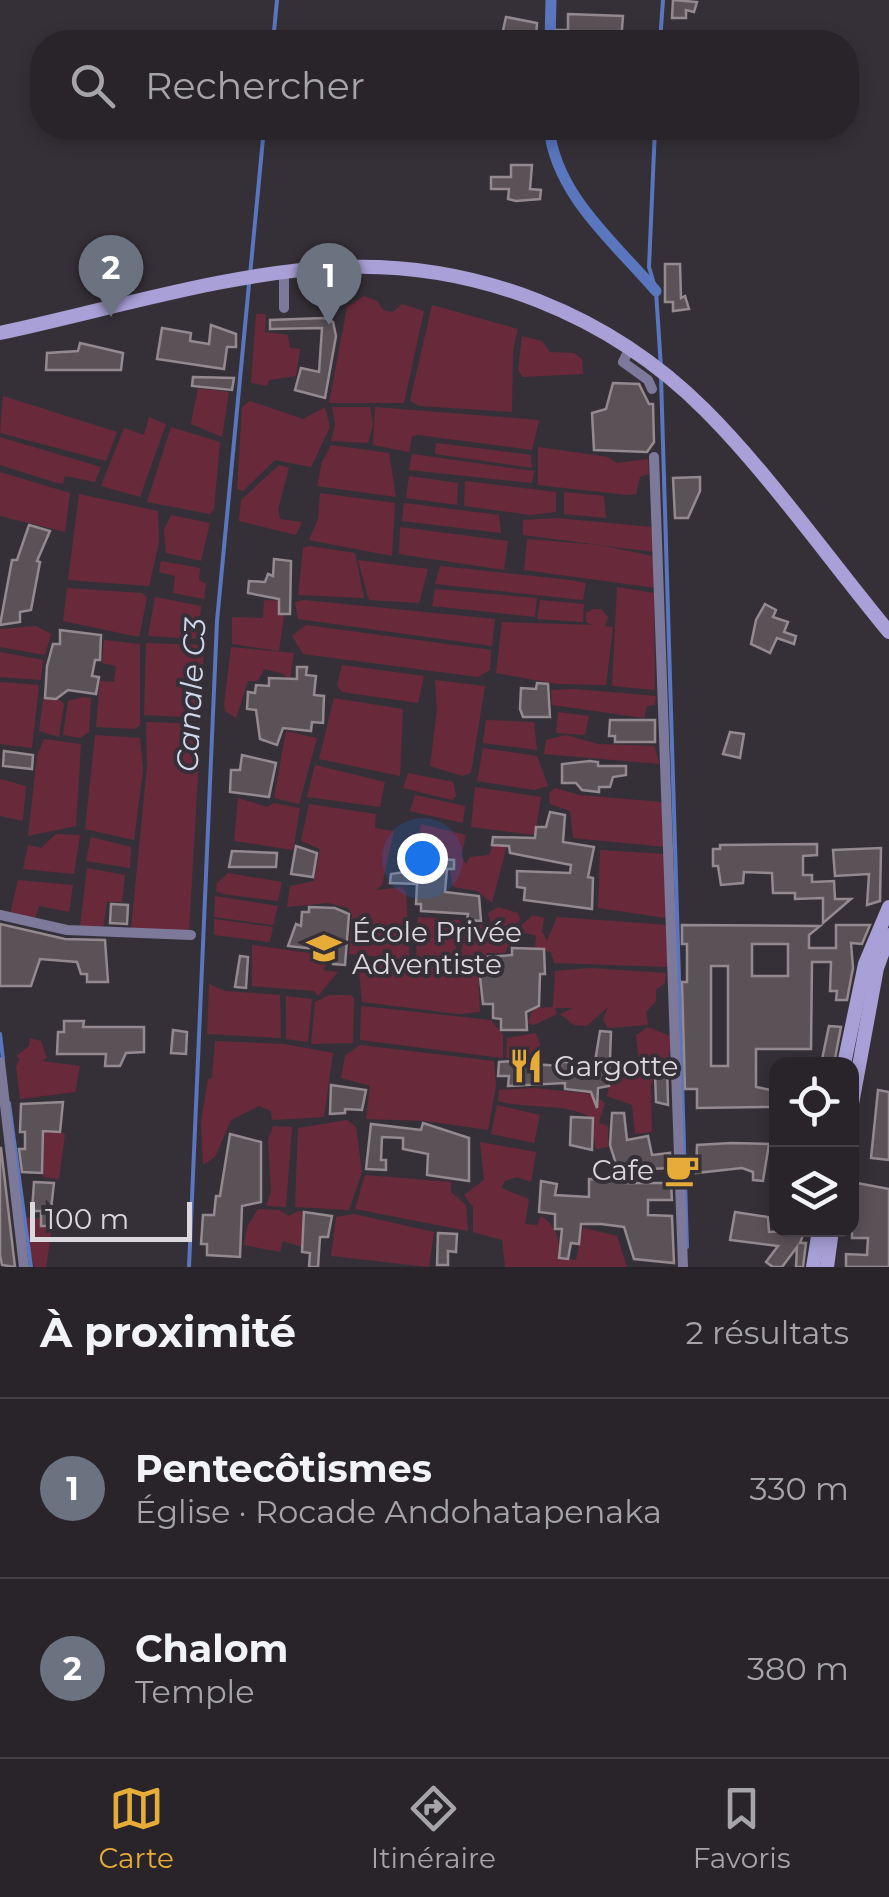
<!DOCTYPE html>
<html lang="fr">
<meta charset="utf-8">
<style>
:root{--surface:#282429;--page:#302c31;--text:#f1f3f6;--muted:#a5a4a8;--line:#444146;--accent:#e7ac37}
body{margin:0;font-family:Montserrat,sans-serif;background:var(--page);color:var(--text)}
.controls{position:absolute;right:30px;bottom:30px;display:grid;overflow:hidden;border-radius:20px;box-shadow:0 5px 15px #0003}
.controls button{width:90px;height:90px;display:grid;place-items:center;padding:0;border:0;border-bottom:2px solid var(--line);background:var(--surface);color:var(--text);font:50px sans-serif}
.scale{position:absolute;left:30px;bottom:25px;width:162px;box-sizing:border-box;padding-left:10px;border:5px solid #dbd8dd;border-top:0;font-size:28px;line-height:35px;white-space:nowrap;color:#dbd8dd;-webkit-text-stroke:8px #353037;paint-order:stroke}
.you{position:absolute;left:422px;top:858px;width:35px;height:35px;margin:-25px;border:8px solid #fff;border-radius:50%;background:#1a73e8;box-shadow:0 0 0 15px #1a73e833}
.badge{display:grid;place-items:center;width:65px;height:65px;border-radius:50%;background:var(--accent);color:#fff;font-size:32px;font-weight:700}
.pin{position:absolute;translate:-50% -82px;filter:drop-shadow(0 2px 5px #0008)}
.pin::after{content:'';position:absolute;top:52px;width:35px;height:30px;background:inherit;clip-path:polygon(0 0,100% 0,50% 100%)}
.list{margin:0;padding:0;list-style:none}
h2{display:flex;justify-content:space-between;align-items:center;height:130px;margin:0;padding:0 40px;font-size:42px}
h2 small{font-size:32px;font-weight:400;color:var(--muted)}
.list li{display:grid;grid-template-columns:65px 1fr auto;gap:30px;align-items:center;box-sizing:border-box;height:180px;padding:0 40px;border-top:2px solid var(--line)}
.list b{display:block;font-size:38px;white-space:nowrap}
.list p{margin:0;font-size:32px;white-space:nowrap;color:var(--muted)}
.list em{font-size:32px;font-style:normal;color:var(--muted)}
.icon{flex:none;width:55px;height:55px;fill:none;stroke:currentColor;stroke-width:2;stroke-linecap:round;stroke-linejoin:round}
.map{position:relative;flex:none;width:889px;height:1267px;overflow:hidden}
.search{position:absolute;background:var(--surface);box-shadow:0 5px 15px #0003;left:30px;right:30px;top:30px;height:110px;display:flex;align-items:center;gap:25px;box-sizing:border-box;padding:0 35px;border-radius:40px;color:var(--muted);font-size:38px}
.sheet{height:490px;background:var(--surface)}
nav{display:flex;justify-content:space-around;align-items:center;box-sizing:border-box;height:140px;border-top:2px solid var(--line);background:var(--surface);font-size:28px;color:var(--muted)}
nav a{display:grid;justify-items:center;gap:5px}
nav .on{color:var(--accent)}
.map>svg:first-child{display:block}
</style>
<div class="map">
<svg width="889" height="1267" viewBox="0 0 889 1267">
<rect width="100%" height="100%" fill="#353037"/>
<!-- green -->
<g fill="#682a3b">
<polygon points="364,296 377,301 383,310 393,312 402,304 424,311 404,403 329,403 347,307"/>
<polygon points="432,305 518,329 513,351 512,412 420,406 410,401"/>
<polygon points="256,314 266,314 265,332 288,335 290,348 300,349 296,376 269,380 267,386 251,383"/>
<polygon points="522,336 542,341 550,352 574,353 582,359 583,374 523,377 518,370"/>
<polygon points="198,388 229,392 222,437 191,424"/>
<polygon points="3,396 117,432 106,461 0,433"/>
<polygon points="250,401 303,419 325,407 330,427 311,467 275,460 243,491 237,489 242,407"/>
<polygon points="332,407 370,407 373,425 368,443 331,441 335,425"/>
<polygon points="375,407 539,420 532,450 418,435 412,436 409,452 373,445"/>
<polygon points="149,417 166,424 140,497 101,486 124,428 144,435"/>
<polygon points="171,427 220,442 214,509 210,514 147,502"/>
<polygon points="0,437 101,467 95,482 65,476 63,484 57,483 0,465"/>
<polygon points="436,443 531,455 532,468 435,454"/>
<polygon points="331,445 389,453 396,497 317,486 322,462"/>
<polygon points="538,447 608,457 617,463 648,459 649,474 640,477 636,494 628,495 538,485"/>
<polygon points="412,454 534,471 532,483 409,470"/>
<polygon points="279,465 289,468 278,509 280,519 302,522 296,535 239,521 241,500"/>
<polygon points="0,472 70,493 65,532 0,516"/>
<polygon points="409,476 458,483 457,505 406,498"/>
<polygon points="465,481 556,492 556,512 531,515 464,506"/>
<polygon points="564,492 604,496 606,518 564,514"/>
<polygon points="320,493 395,503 392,556 309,540 318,519"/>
<polygon points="79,494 158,511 159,542 149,586 68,580"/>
<polygon points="404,503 499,515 501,533 402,521"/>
<polygon points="171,515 210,523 201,561 166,553 164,530"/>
<polygon points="557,518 651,527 654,552 523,535 523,520"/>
<polygon points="400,527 508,541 504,570 399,554"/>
<polygon points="527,539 600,545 657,557 656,588 524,570"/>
<polygon points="309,546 355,553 364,598 298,595 303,548"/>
<polygon points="358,560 428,569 419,603 369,600"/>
<polygon points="161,561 200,568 199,580 206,584 204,599 173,593 175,576 159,572"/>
<polygon points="440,566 570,580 586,583 583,600 435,584"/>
<polygon points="617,587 654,593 655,690 612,686"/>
<polygon points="67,588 142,593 147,598 139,637 63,621"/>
<polygon points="435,589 537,598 535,617 432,606"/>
<polygon points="155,597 201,606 198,639 148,636"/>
<polygon points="264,600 286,601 279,651 232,644 232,617 263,618"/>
<polygon points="304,600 495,619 492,646 298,619 295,602"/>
<polygon points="540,600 584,604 583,622 537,619"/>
<polygon points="593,609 601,609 608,617 605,626 613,627 606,685 558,684 496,673 502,622 592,625 586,622 586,613"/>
<polygon points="306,625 491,650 490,670 478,677 303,654 292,636"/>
<polygon points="36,626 51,634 45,655 0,647 0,629"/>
<polygon points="104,640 140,644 140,725 135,729 96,727 100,681 114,682 116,666 102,663"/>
<polygon points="146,643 204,645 201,718 144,715"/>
<polygon points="231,647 294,653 289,685 284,674 264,669 258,681 248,681 236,718 225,711 224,705"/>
<polygon points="0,652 43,660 41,680 0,677"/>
<polygon points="342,665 424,676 418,703 342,692 337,686"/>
<polygon points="435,680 485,686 471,773 462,776 430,766 437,710"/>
<polygon points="0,682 39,685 32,748 0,744"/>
<polygon points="574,689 656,696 655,705 647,706 644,718 552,705 551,690"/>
<polygon points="56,697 64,704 59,737 39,731 43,701"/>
<polygon points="83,697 91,698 89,732 80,738 63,735 68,701"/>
<polygon points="334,698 403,709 400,776 319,759"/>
<polygon points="558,712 589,716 585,735 556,733"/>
<polygon points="486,720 534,722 537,750 483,743"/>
<polygon points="146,722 201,724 189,931 131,929 147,766"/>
<polygon points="286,731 317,738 299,804 274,798"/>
<polygon points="95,735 140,738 143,770 134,840 85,829"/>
<polygon points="566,735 598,744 654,746 660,764 544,754 546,740"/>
<polygon points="44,739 81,744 76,826 28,836 37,756"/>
<polygon points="483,748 537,756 548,786 534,790 477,781"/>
<polygon points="315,765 385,782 380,807 307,797"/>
<polygon points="408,773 453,782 456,796 452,800 403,788"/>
<polygon points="0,779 26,786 23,821 0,816"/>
<polygon points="475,787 541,797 535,835 471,827"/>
<polygon points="555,788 579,795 662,802 665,847 573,838 570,811 550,804 549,793"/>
<polygon points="415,795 465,806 463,823 410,811"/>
<polygon points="238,798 267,807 274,803 300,808 293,850 234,841"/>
<polygon points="309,804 376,814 375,828 394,831 382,885 376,890 402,887 406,893 410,960 349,954 352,914 348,908 328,903 287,907 290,886 314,881 320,849 301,841"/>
<polygon points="421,824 466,835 461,856 466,864 470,857 489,855 493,845 507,845 492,903 477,891 453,887 450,871 455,870 455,859 417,849"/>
<polygon points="56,834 80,835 74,874 23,869 28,845 41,848"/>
<polygon points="91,837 131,847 130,868 86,861"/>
<polygon points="600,850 664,854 666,918 598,908"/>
<polygon points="87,868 125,875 122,902 107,902 103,929 80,927"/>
<polygon points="228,873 282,882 278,901 223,894 216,891 217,883"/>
<polygon points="18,880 73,885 69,912 39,906 35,919 10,914"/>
<polygon points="215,896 278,906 273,925 214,917"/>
<polygon points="498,907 518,913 520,919 514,929 501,927 514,932 505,953 487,953 478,966 459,963 466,925 492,925 488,913"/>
<polygon points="533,915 544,918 542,931 547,941 557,917 668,925 668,967 554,963 551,952 535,949 536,936 516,930"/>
<polygon points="418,917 460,920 454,963 416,959"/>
<polygon points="214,919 273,927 270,942 214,935"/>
<polygon points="252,945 331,956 323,970 338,972 318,996 314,991 252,986"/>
<polygon points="358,961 478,970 480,1012 458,1014 362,1002"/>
<polygon points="590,968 666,973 665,983 656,990 656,1001 646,1012 648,1025 608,1028 603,1020 608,1007 587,1026 574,1025 560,1014 573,1008 555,1008 557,1014 534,1025 527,1023 534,1008 553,1007 555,971"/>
<polygon points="209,984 225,991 280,995 281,1038 207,1034"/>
<polygon points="329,995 351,995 354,999 353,1043 311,1044 315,1002"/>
<polygon points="286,996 312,999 308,1042 286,1039"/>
<polygon points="361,1006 491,1020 503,1035 503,1058 360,1040"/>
<polygon points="648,1027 672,1037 668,1059 639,1063 636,1035"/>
<polygon points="536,1033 543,1052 541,1060 506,1058 507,1038"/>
<polygon points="30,1038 41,1041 47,1058 42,1061 80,1066 75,1092 20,1099 16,1066 20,1059 16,1056 29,1046"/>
<polygon points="215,1041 284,1044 333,1053 324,1117 272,1120 271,1111 259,1106 231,1120 215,1157 203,1165 201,1121 208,1079 212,1078"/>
<polygon points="360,1045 494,1061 496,1086 488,1130 426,1121 366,1119 370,1086 341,1078 345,1056"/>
<polygon points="656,1069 651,1085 652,1132 635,1134 632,1105 607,1096 612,1072"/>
<path d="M534 1088 593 1094 605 1103 599 1123 608 1126V1147L596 1149 590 1117C563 1102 530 1110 498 1101L499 1090Z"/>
<polygon points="497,1105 540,1115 534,1143 491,1134"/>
<polygon points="347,1120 356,1127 362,1172 349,1210 295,1207 298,1128"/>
<polygon points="273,1126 292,1127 286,1207 266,1206 271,1192 268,1140"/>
<polygon points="39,1128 65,1134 59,1179 43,1177 44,1147"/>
<path d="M480 1142 536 1152 531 1182 517 1177 505 1181 501 1188 529 1199 525 1224 537 1225 541 1216C556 1225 561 1241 559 1258L576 1260 583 1228 617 1236 627 1267H505L502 1240 473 1232V1207L464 1195 484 1180Z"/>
<polygon points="365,1175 451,1182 451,1192 466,1205 468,1231 355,1209"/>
<polygon points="258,1209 279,1210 289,1216 298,1211 321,1215 302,1247 283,1241 280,1252 244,1245 247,1227"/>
<polygon points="354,1214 434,1232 429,1267 331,1256 336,1217"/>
<polygon points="49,1216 54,1216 46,1267 34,1267 23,1218 41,1218 41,1225 48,1226"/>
</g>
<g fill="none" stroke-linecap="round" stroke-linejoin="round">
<!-- stream -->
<g stroke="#5976be" stroke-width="4">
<polyline points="273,42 277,0"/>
<polyline points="660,42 663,0"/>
<polyline points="655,128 649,267 656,291 661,368"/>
<polyline points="250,275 264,128"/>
<polyline points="661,377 687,1247"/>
<polyline points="0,1034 3,1059"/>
<polyline points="9,1103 31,1267"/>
<polyline points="189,1267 217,621 249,284"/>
</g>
<!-- canal -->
<g stroke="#5976be" stroke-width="11">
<polyline points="550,42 551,0"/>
<path d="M549 128C556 195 614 242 656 291"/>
</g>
</g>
<!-- building -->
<g fill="#5b5257" stroke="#93898f" stroke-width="2.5" fill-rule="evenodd">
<polygon points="673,0 697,2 694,12 686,10 686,18 672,18"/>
<polygon points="568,14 623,16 621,42 556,42 556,30 568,30"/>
<polygon points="506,17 537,23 536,37 502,35"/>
<polygon points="511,165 532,165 530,189 541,190 540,199 516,201 508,199 509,189 491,189 491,177 511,177"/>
<polygon points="665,264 680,264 681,298 685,296 689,309 673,311 673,302 665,302"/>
<polygon points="324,318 333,322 336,336 325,398 295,390 301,368 319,372 322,328 270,329 270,320"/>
<polygon points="211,325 236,334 236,347 227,347 224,369 157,359 162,328 191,333 190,341 209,344"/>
<polygon points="80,343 123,353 121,370 46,370 47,353 78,351"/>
<polygon points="193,377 234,378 232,390 192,386"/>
<polygon points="613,383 639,384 649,404 653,404 654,442 647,452 594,450 592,413 606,409"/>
<polygon points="700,477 700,491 688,518 675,518 673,478"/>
<polygon points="29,525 50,531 37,561 40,562 31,610 20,612 20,622 0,625 12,560 17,560"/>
<polygon points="274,559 291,561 290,614 279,614 279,599 248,593 249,581 265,582 268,574 273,576"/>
<polygon points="765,604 776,610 773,617 788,622 784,632 796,636 794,644 777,638 770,653 751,644 756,620"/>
<polygon points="60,630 101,635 100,660 95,660 92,676 99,677 96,694 68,690 56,699 45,698 47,666 53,644 60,644"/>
<polygon points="297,667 307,667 306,675 316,676 314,695 324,696 323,723 312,722 311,731 283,728 277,745 260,739 256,710 247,709 248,692 255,693 256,685 269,686 269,678 297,679"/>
<polygon points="537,683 548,684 550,717 523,717 520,709 521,688 536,689"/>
<polygon points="610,720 655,720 655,742 615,742 615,736 609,736"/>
<polygon points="730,732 744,734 740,758 723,754"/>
<polygon points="4,751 33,755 32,769 3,766"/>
<polygon points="242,755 276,763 269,797 230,792 231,770 240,770"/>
<polygon points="590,761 598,762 598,766 626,766 626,775 613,777 610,787 599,787 599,792 582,790 576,783 562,783 562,764"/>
<polygon points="550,812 565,815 563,842 594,847 588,877 593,878 592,909 524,900 525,888 517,887 517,871 570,873 571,865 510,853 509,846 492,845 493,837 535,838 536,827 546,827"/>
<polygon points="817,844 817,855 803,856 803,875 812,875 812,882 834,881 835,899 851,899 823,923 823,898 795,899 795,893 773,893 772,873 744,872 743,883 721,885 718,866 713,866 713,849 720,849 720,845"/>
<polygon points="296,846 317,853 313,877 291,874"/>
<polygon points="881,848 880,901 867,905 869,874 835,876 833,850"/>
<polygon points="232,851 277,853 276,867 229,867"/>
<polygon points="413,857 454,860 454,869 447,869 445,892 479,896 481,921 467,920 468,914 421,911 421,904 416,904 417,884 390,883 391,874 405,872 405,860"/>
<polygon points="111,904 128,905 127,924 110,923"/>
<polygon points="309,907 335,908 349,914 345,965 333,964 333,951 288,946 296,924 301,926 302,912 309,912"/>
<polygon points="0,924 65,939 105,940 108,982 87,982 87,974 81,974 77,962 40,959 31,986 0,986"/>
<path d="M682 925 820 926 809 935V948H836V925H870L862 944 851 943 853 968 847 1000H836L837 991H830L831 962H812L811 1049H756V1087L776 1091V1102H772L771 1107 697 1108V1089H685L682 982H687V944H682ZM752 944H788V976H752ZM711 966H728V1066H711Z"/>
<polygon points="512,948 544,949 545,974 540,974 539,1006 526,1012 527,1030 501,1030 501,1019 493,1018 493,1004 483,1004 480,977 485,976 486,957 512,955"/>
<polygon points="240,956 248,957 246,988 235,987"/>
<polygon points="64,1021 84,1021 83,1027 144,1027 144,1052 126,1053 120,1066 105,1066 106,1054 57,1054 58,1032 64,1032"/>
<polygon points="829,1026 841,1027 834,1064 821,1064"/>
<polygon points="173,1030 187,1032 186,1054 171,1053"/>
<polygon points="600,1031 611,1032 609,1086 598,1088 597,1108 591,1092 565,1089 565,1083 508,1086 509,1076 498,1076 499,1062 532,1060 532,1064 561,1066 561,1062 595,1062"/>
<polygon points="661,1063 667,1063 668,1105 656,1102 655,1073 661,1073"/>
<polygon points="331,1085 366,1090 362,1110 345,1109 345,1113 330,1114"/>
<polygon points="878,1090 889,1092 889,1160 871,1158"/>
<polygon points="63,1102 60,1132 43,1131 42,1173 22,1172 19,1149 25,1149 25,1132 20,1132 21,1104"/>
<polygon points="612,1113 624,1113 627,1140 648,1136 652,1155 670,1153 671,1168 626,1170 626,1183 671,1183 672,1200 648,1200 648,1215 672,1216 674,1263 634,1259 624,1227 601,1224 581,1224 579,1244 571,1243 568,1259 559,1258 562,1229 555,1229 555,1214 539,1212 541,1181 557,1184 555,1195 589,1197 589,1179 621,1180 610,1145"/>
<polygon points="571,1117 593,1118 592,1150 570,1145"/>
<polygon points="423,1123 469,1138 469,1181 427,1175 428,1154 403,1149 403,1138 382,1137 381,1160 386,1160 386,1170 366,1169 371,1124 421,1130"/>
<polygon points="230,1134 261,1142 261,1202 242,1206 240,1257 207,1255 207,1244 201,1244 203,1215 214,1215 216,1196 220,1196"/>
<polygon points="731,1143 769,1144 763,1181 753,1180 753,1172 742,1168 696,1173 697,1145"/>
<polygon points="0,1148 1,1148 15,1267 2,1265 0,1255"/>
<polygon points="34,1182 54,1183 49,1226 41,1226 41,1211 32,1211"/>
<polygon points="857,1183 889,1189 889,1267 846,1267 846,1254 867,1255 868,1238 852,1238 852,1185"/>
<polygon points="304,1212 332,1216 328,1237 320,1237 318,1267 309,1267 310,1253 302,1252"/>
<polygon points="735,1212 768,1217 769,1232 805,1230 800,1243 806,1243 803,1267 796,1267 797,1247 782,1267 773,1267 766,1262 778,1246 730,1240"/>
<polygon points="438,1233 457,1234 456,1252 448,1251 448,1265 437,1265"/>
</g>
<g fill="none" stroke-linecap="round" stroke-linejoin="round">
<!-- street -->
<g stroke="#7d799b" stroke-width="10">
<polyline points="284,308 284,273"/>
<polyline points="630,348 623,362 648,380 652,389"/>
<polyline points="654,457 683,1267"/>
<polyline points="0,915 67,930 191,935"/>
<polyline points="0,1062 24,1267"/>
</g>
<!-- secondary -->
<g stroke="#a8a0d6" stroke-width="14">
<path d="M0 333C108 310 233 271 342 267 478 262 610 315 705 410 769 474 831 562 889 632"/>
<polyline points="844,1064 865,964 889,907"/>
<polyline points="852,1104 877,968 889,935"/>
<polyline points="813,1267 819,1230"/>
<polyline points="827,1267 832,1230"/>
</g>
</g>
<!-- icons -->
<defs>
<g id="school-bare" transform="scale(2.7)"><path d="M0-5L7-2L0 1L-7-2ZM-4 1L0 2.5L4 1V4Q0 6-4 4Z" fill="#e7ac37" stroke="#353037" stroke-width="2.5" paint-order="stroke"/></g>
<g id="restaurant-bare" transform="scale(2.7)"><path d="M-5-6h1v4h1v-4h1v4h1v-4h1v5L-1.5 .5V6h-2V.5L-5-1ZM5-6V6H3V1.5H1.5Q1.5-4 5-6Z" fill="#e7ac37" stroke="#353037" stroke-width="2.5" paint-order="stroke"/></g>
<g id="cafe-bare" transform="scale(2.7)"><path d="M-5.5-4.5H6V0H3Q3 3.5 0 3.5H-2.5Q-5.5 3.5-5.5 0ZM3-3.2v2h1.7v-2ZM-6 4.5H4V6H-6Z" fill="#e7ac37" stroke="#353037" stroke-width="2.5" paint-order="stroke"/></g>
</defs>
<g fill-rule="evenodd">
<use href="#school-bare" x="324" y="948"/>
<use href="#restaurant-bare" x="526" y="1066"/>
<use href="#cafe-bare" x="682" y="1170"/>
</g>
<g text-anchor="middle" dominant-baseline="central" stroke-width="8" stroke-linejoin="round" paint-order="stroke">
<!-- poi labels -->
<g font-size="28" fill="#dbd8dd" stroke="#353037" text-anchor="start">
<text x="352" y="932">École Privée<tspan x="352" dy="32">Adventiste</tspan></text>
<text x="554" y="1066">Gargotte</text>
<text x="654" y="1170" text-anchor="end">Cafe</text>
</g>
<!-- water labels -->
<g font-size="30" font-style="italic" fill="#cfd8ec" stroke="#353037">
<text transform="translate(191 695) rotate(-87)">Canale C3</text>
</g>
</g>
</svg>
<div class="controls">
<button><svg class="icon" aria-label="locate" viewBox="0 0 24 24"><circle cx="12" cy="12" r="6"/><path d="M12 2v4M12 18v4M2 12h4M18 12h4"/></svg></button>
<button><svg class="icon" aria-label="layers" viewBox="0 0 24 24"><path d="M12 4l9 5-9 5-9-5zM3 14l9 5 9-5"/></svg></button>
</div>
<div class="scale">100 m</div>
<div class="you"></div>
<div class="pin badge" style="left:329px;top:325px;background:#6b7280">1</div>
<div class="pin badge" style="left:111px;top:317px;background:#6b7280">2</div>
<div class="search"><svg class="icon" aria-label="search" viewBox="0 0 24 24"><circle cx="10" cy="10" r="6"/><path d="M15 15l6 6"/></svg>Rechercher</div>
</div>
<section class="sheet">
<h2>À proximité<small>2 résultats</small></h2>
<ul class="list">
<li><span class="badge" style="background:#6b7280">1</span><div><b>Pentecôtismes</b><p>Église · Rocade Andohatapenaka</p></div><em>330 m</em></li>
<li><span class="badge" style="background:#6b7280">2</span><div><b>Chalom</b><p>Temple</p></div><em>380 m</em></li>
</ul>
</section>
<nav>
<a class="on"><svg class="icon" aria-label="map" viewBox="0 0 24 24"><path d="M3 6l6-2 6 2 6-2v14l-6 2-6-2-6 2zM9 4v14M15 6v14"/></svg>Carte</a>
<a><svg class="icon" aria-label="directions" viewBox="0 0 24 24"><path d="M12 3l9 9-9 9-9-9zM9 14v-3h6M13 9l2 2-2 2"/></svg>Itinéraire</a>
<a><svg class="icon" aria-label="saved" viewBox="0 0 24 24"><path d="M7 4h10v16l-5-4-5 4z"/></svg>Favoris</a>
</nav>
